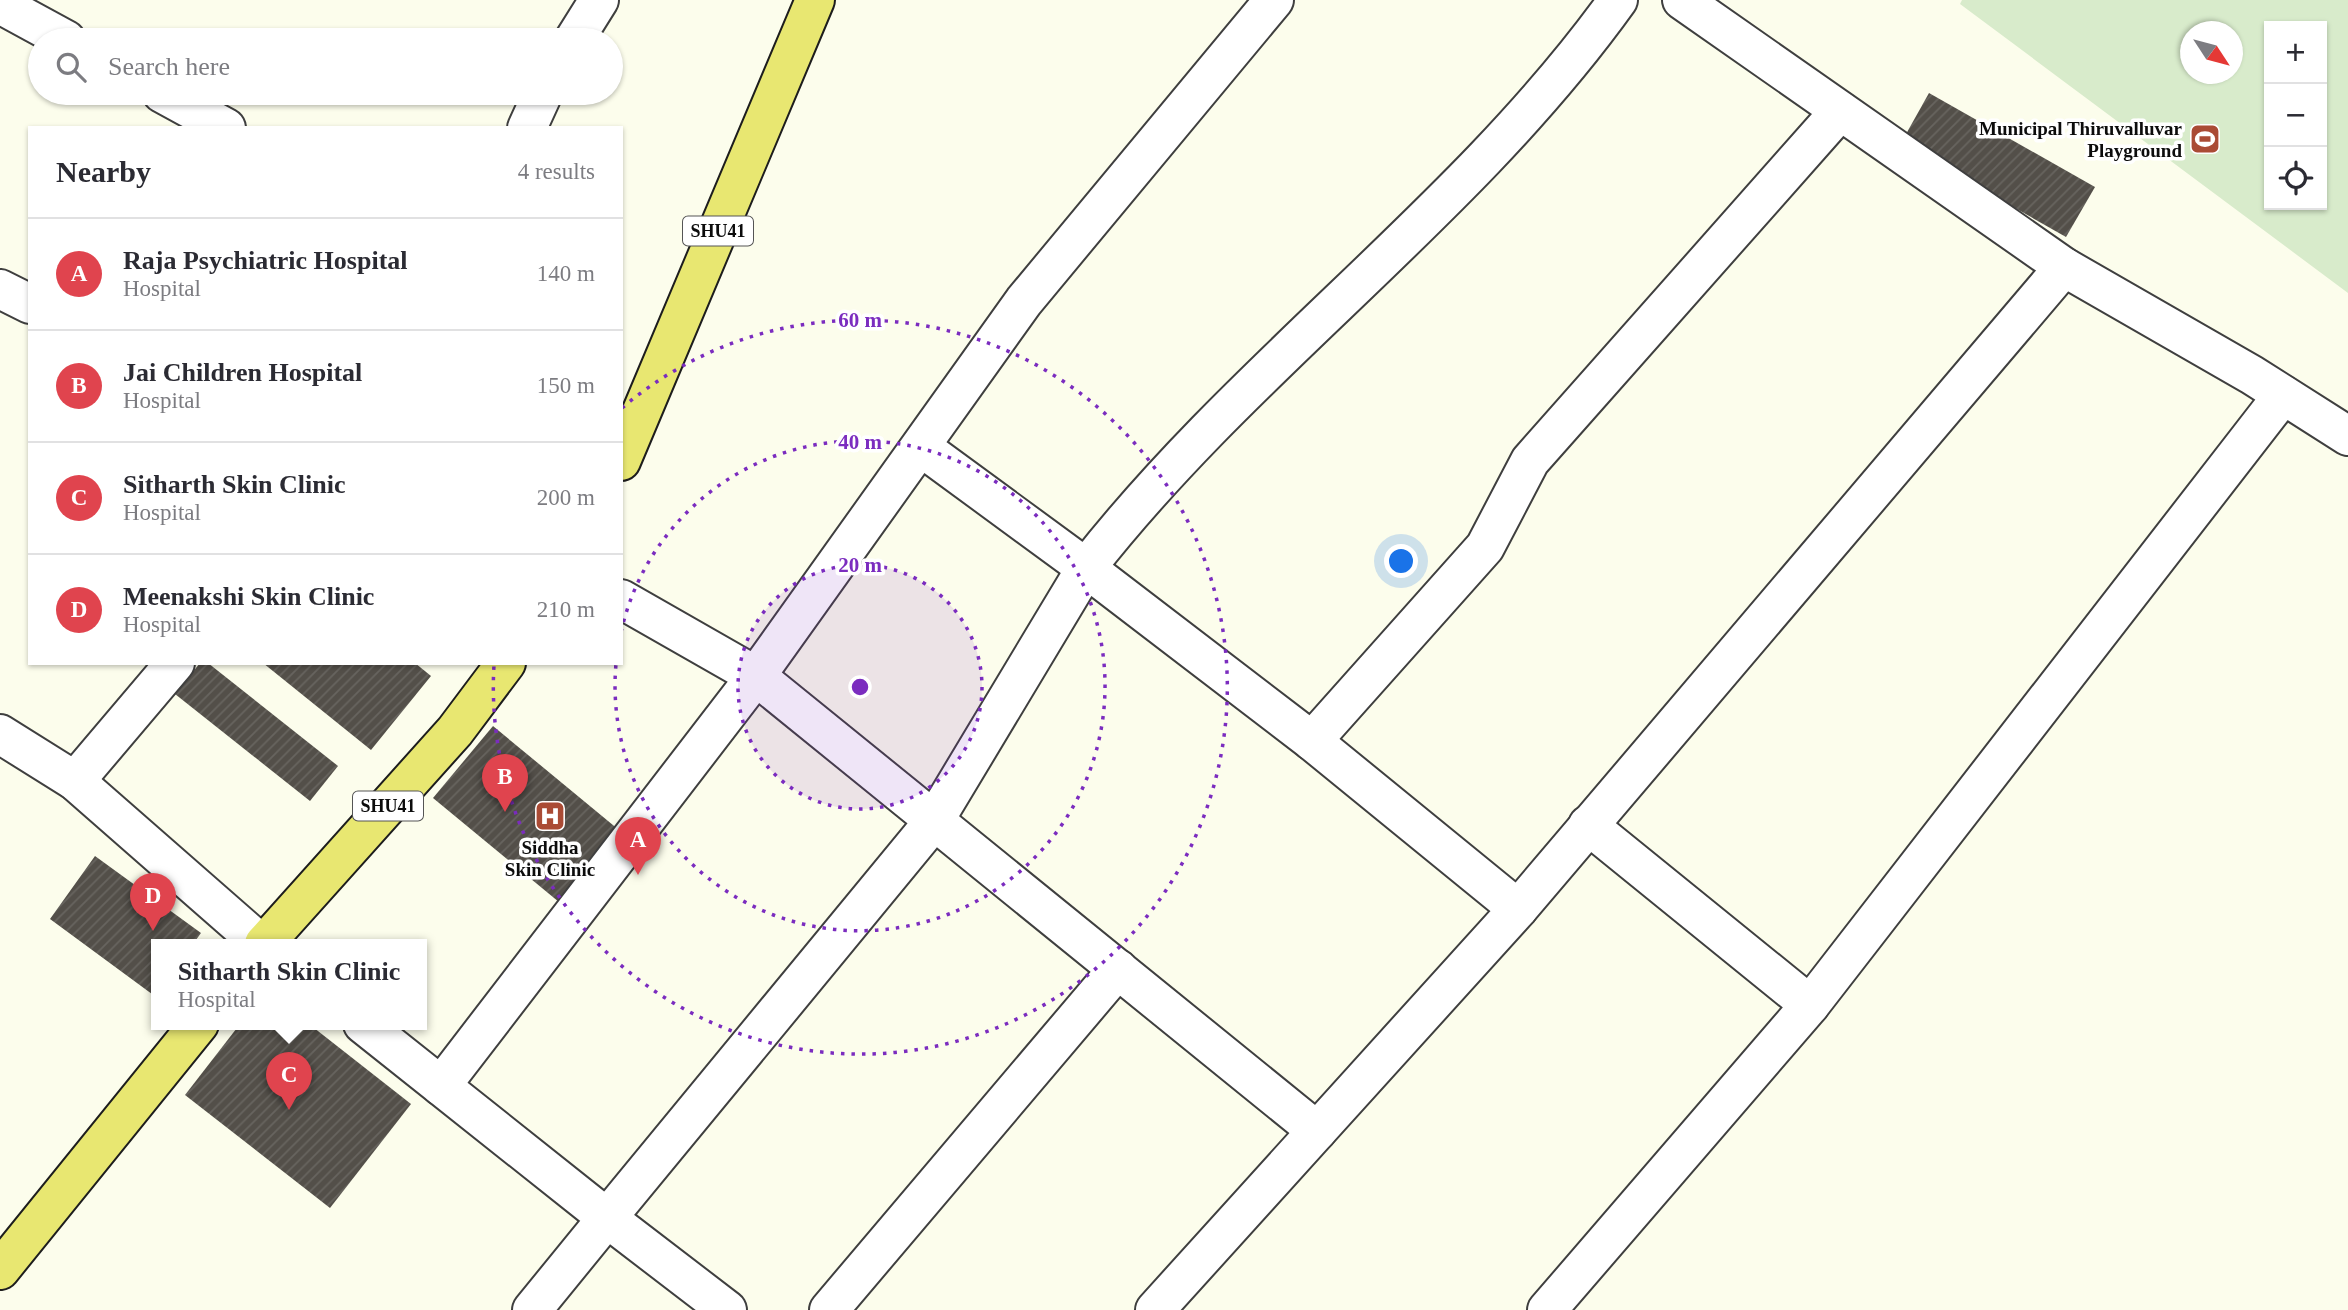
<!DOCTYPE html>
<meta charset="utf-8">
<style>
:root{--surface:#fff;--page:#f2f2f3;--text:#2b2b33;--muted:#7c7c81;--line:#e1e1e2;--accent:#aa4b35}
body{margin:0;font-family:Georgia,serif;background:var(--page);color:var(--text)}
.controls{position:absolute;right:21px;top:21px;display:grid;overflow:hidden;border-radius:0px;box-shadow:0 2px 5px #0004}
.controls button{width:63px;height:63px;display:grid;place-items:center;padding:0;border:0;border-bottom:2px solid var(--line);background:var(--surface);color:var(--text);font:35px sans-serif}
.compass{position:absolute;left:2180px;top:21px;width:63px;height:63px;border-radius:50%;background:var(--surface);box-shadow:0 2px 5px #0004;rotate:126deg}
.you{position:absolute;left:1402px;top:562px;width:24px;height:24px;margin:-18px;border:5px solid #fff;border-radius:50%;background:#1a73e8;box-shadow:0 0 0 10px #1a73e833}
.badge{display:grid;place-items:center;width:46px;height:46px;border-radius:50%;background:var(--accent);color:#fff;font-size:23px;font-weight:700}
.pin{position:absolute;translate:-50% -58px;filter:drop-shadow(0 2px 4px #0008)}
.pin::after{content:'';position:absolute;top:37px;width:24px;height:21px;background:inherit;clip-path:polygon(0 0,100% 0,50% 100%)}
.popup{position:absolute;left:151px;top:939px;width:276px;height:91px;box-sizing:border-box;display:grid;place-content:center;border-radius:0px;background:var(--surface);filter:drop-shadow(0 2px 5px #0005);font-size:23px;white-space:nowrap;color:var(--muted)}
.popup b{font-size:26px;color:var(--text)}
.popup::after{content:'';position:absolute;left:50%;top:100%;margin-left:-14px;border:14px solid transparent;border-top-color:var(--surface)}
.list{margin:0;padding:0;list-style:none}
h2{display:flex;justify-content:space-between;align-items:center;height:91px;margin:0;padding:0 28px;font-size:30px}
h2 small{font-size:23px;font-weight:400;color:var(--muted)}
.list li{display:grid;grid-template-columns:46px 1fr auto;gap:21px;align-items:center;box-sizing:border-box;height:112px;padding:0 28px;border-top:2px solid var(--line)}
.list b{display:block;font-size:26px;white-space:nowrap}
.list p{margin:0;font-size:23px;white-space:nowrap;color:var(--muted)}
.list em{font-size:23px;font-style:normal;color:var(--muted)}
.icon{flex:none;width:38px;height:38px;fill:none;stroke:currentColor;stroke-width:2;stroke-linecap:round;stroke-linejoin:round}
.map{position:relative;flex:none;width:2348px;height:1310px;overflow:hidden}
.search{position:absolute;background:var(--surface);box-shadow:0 2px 5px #0004;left:28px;top:28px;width:595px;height:77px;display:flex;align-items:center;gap:18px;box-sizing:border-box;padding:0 24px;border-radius:38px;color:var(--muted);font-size:26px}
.panel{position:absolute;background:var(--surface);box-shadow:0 2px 5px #0004;left:28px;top:126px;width:595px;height:539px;border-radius:0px}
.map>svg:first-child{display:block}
</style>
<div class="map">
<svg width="2348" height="1310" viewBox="0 0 2348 1310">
<defs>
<pattern id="building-hatch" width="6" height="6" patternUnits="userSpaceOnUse" patternTransform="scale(1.75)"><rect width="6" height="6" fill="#534f49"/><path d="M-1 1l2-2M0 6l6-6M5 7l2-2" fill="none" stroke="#67645f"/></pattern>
</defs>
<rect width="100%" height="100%" fill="#fcfdec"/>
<!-- pitch -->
<path fill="#d8ebcb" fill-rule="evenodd" d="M1962 0H2348V293L1960 4ZM2269 26H2322V205H2269ZM2190 32H2232V74H2190Z"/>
<!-- building -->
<g fill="url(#building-hatch)">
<polygon points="1929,93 2095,187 2066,237 1901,143"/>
<polygon points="200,663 208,663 338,766 310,801 175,694"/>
<polygon points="263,663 415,663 431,676 371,750"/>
<polygon points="493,726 625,835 565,907 433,798"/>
<polygon points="95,856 201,933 193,944 156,944 156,997 50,919"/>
<polygon points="240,1024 309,1024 411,1104 330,1208 185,1095"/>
</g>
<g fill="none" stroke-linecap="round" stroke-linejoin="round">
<!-- minor casing -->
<g stroke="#3f3f3f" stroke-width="42">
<g id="minor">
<polyline points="1682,0 2064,267 2252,375 2348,436"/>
<polyline points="0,4 66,40"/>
<polyline points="574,40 599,0"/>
<polyline points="162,93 226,128"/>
<polyline points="527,128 543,93"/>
<polyline points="0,289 30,304"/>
<path d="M921 447 1086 568C1246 363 1466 212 1618 0"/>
<polyline points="0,734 75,781 261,944"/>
<polyline points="1312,741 1485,547 1530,461 1840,111"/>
<polyline points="75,781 175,663"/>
<polyline points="1518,909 2064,267"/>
<polyline points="1810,1005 2283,395"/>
<polyline points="363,1024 607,1218 532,1310"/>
<polyline points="441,1086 756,676 621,599"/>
<path d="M727 1310 607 1218 934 821 1086 568 1312 741 1518 909 1317 1131C1130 979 943 827 756 676L1024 301 1274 0"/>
<polyline points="829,1310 1118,969"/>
<polyline points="1155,1310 1317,1131"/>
<polyline points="1547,1310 1810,1005 1588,825"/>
</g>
</g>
<!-- major casing -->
<g stroke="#1d1d1d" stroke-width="42">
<g id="major">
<polyline points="621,461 815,0"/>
<polyline points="264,944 455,731 506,663"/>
<polyline points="0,1270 199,1024"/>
</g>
</g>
<!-- minor -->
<use href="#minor" stroke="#fff" stroke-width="38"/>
<!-- major -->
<use href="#major" stroke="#e8e771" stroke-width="38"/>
</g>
<!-- distance rings -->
<circle cx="860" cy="687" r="122" fill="#7b2cbf" fill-opacity=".12"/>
<g fill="none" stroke="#7b2cbf" stroke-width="3.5" stroke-dasharray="3.5 7">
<circle cx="860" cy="687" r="122"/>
<path d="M621 632A245 245 0 1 1 616 664"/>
<path d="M622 408A367 367 0 1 1 494 665"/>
</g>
<!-- icons -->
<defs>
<g id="stadium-square" transform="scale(1.575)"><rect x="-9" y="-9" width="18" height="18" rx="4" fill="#aa4b35" stroke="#fff"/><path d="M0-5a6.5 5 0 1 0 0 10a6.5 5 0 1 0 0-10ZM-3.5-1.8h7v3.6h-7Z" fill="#fff"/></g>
<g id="hospital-square" transform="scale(1.575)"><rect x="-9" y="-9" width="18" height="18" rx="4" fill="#aa4b35" stroke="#fff"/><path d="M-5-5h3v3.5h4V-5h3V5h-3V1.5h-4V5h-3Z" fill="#fff"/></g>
</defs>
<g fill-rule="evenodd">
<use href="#stadium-square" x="2205" y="139"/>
<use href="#hospital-square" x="550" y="816"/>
</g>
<g text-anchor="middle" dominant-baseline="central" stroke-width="7" stroke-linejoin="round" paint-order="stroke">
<!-- shield labels -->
<g fill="#fff" stroke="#555" stroke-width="2">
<rect x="683" y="216.5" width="70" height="29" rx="5"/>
<rect x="353" y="791.5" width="70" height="29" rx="5"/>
</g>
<g font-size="18" font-weight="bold" fill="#0c0c0c">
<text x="718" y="231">SHU41</text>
<text x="388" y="806">SHU41</text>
</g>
<!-- poi labels -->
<g font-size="19" font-weight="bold" fill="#0c0c0c" stroke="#fff" text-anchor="end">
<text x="2182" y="128">Municipal Thiruvalluvar<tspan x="2182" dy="22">Playground</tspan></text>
<text x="550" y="847" text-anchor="middle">Siddha<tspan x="550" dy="22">Skin Clinic</tspan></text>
</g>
</g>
<circle cx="860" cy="687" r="10" fill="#7b2cbf" stroke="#fff" stroke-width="3.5"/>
<g font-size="21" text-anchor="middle" font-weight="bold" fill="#7b2cbf" stroke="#fff" stroke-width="7" stroke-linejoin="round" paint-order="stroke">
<text x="860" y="327">60 m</text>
<text x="860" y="449">40 m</text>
<text x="860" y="572">20 m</text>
</g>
</svg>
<div class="controls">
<button>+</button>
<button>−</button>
<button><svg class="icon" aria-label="locate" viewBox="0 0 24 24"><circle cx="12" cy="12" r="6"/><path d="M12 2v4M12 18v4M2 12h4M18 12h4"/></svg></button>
</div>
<svg class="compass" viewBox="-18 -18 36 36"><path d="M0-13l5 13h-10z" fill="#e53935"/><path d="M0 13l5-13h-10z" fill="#7c7c81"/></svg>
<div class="you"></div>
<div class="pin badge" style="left:638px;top:875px;background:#e0444e">A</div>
<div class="pin badge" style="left:505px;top:812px;background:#e0444e">B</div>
<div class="pin badge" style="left:289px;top:1110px;background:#e0444e">C</div>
<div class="popup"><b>Sitharth Skin Clinic</b>Hospital</div>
<div class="pin badge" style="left:153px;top:931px;background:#e0444e">D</div>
<div class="search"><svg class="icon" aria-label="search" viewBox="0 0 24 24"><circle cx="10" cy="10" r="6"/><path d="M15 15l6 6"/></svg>Search here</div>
<section class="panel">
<h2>Nearby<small>4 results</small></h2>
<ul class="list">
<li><span class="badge" style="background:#e0444e">A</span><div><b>Raja Psychiatric Hospital</b><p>Hospital</p></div><em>140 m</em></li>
<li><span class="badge" style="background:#e0444e">B</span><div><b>Jai Children Hospital</b><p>Hospital</p></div><em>150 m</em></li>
<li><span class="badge" style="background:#e0444e">C</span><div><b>Sitharth Skin Clinic</b><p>Hospital</p></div><em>200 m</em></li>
<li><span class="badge" style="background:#e0444e">D</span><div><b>Meenakshi Skin Clinic</b><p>Hospital</p></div><em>210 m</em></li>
</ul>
</section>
</div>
